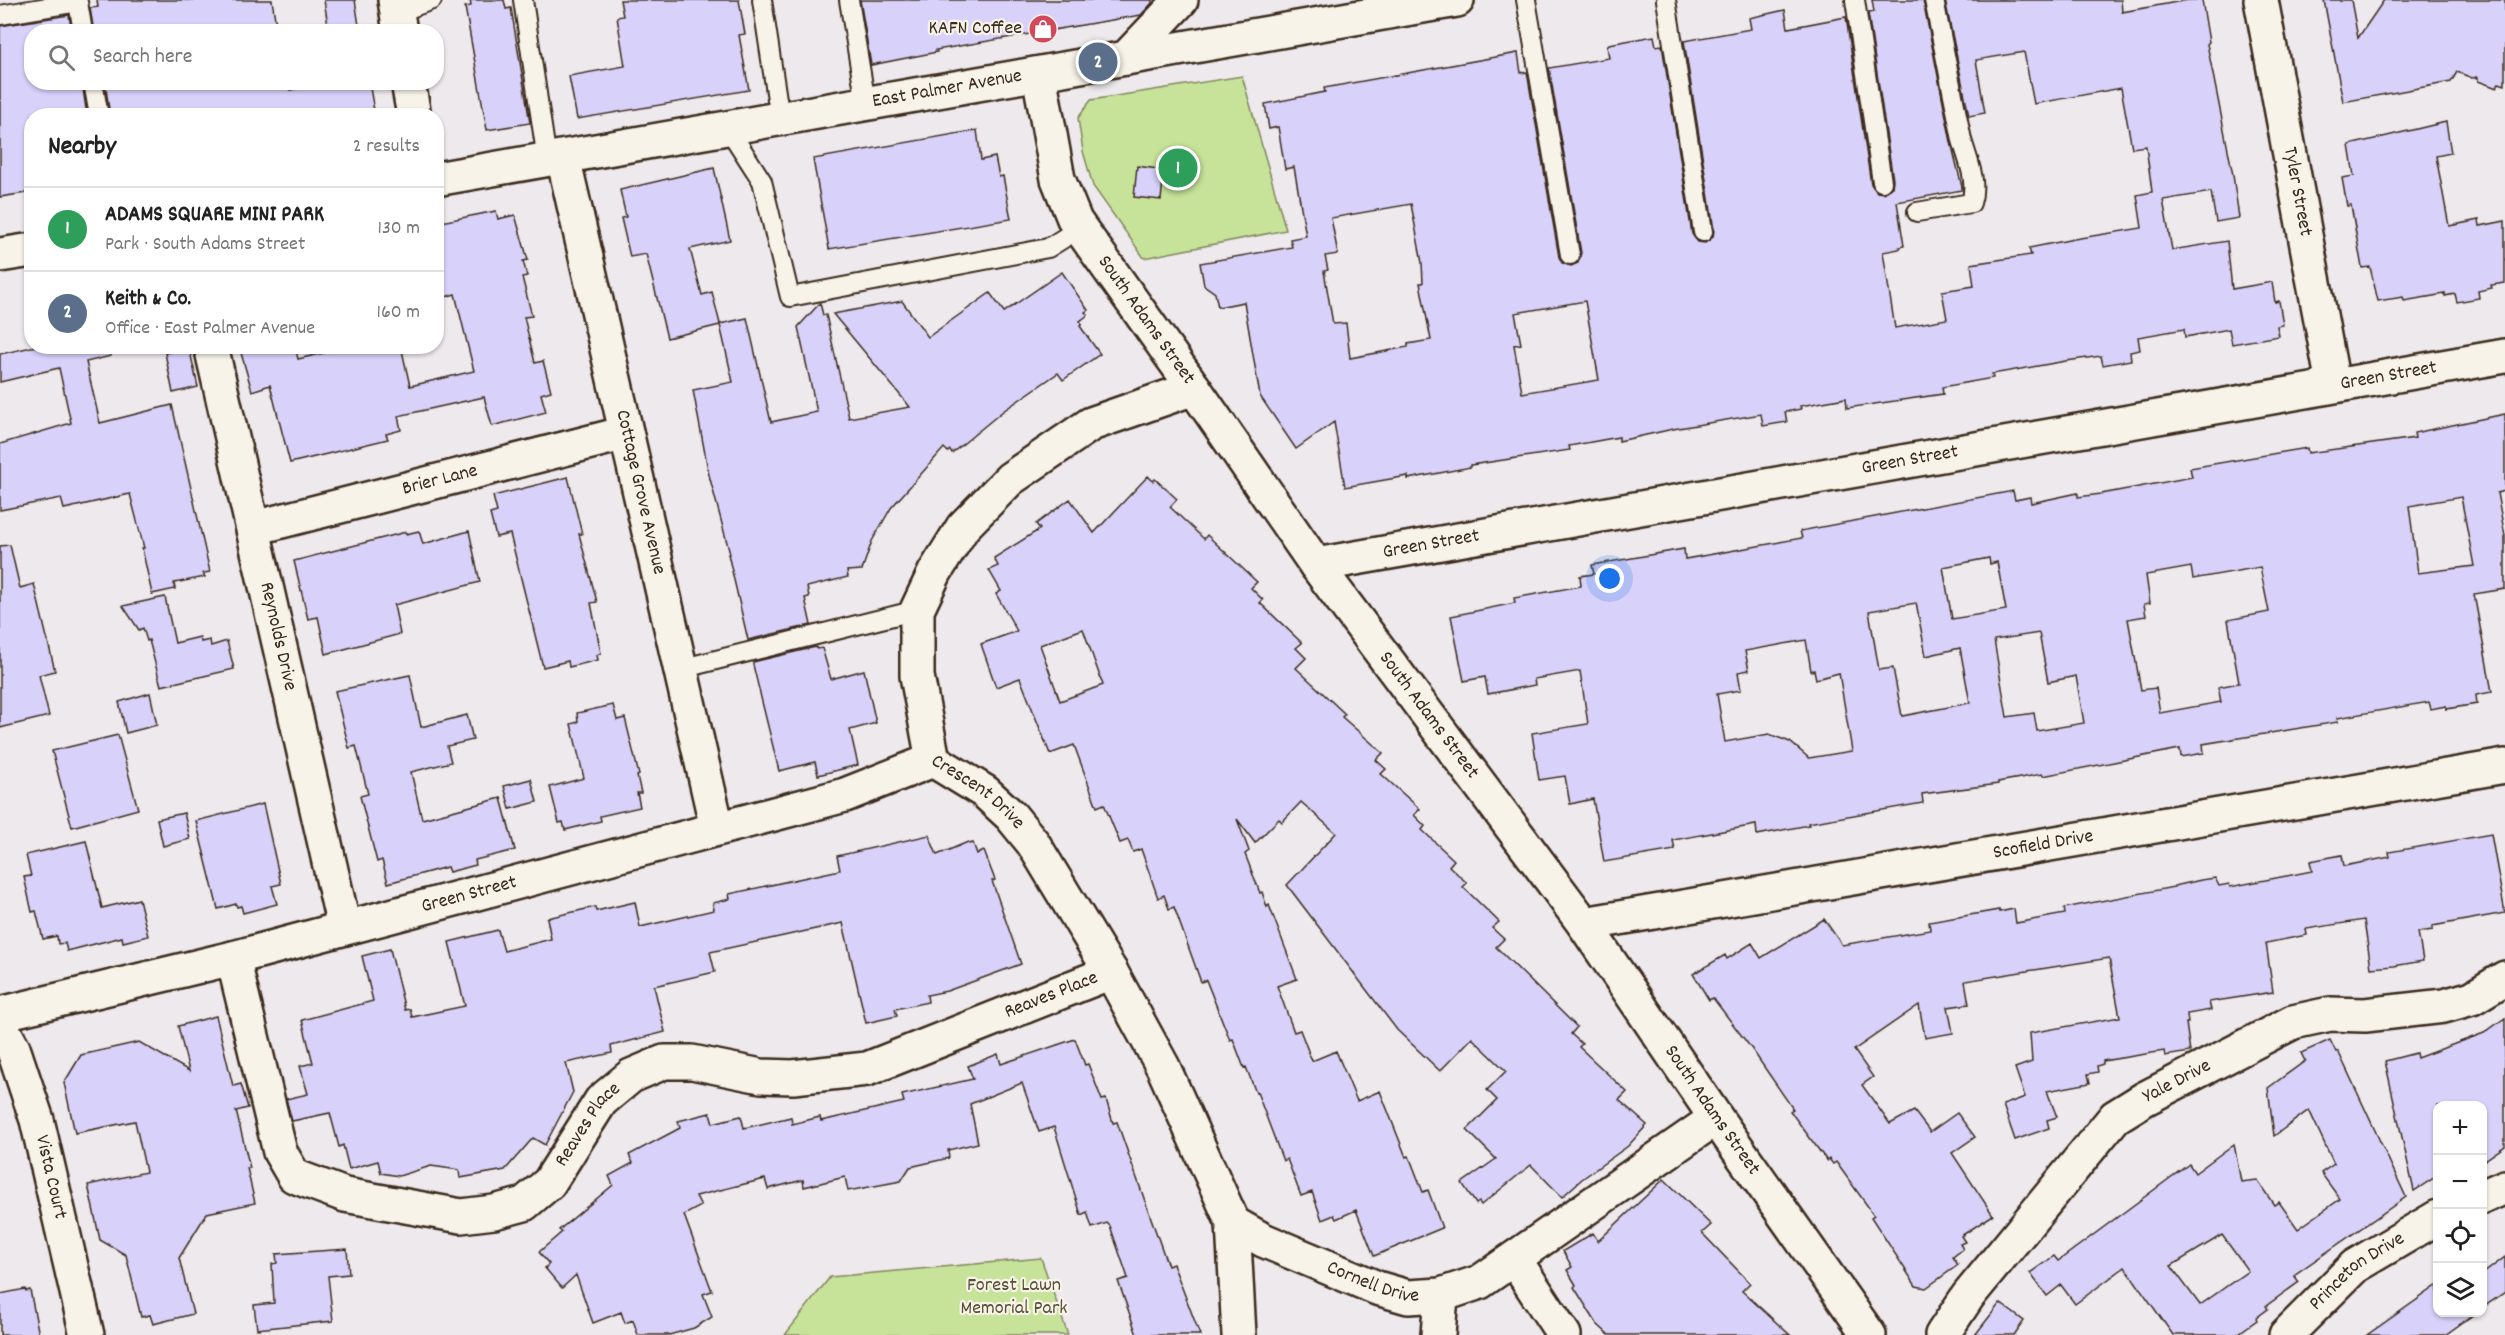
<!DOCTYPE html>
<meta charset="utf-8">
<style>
:root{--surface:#fff;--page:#f6f6f6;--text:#222;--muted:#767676;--line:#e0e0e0;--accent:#d93025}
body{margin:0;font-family:Dekko,sans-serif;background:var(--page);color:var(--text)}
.controls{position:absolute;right:18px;bottom:18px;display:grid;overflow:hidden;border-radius:12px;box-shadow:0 2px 4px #0004}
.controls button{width:54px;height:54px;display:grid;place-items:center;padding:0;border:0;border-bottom:2px solid var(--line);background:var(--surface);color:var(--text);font:30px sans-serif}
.you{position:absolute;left:1610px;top:579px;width:21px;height:21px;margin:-15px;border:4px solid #fff;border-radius:50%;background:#1a73e8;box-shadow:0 0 0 9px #1a73e833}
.badge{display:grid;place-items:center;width:39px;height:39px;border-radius:50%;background:var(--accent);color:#fff;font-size:20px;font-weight:700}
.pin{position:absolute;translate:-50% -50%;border:3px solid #fff;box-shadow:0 2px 6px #0006}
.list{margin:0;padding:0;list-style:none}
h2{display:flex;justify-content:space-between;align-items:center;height:78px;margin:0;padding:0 24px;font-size:26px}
h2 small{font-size:20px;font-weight:400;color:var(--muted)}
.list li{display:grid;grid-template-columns:39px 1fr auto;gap:18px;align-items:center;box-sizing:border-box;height:84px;padding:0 24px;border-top:2px solid var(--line)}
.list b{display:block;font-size:22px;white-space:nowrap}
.list p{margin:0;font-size:20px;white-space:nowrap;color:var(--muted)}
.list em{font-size:20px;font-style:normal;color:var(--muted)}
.icon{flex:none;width:33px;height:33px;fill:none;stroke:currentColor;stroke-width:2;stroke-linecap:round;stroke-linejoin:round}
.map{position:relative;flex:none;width:2505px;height:1335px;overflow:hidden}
.search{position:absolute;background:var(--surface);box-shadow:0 2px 4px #0004;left:24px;top:24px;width:420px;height:66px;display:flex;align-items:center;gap:15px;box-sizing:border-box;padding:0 21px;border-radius:24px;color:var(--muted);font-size:22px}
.panel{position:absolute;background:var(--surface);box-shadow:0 2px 4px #0004;left:24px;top:108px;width:420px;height:246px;border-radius:24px}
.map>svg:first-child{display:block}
</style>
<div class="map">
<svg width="2505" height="1335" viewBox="0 0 2505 1335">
<rect width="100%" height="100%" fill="#eee9ed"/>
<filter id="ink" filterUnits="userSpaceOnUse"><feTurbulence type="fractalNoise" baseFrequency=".0167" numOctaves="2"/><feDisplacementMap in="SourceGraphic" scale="12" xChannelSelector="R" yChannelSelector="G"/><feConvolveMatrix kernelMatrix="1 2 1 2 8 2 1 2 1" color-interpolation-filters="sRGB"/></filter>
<g filter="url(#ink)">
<!-- green -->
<g fill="#c7e39a" stroke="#81865c" stroke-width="1.5">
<polygon points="1242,76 1286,230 1144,258 1093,186 1083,151 1078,118 1091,100"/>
<polygon points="1041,1258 1068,1335 785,1335 830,1277"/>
</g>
<!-- building -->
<g fill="#d8d1fa" stroke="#3b2a1e" stroke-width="1.5" fill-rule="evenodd">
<polygon points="97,0 272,0 277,32 94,32 90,8 98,7"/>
<polygon points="324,0 355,0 360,32 329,32"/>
<polygon points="470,0 504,0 506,9 511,8 530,123 487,130 465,7 471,6"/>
<polygon points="620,0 739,0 745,34 739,35 749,90 577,119 569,76 625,66 617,17 623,16"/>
<polygon points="860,0 1152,0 1152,3 1141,15 936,50 937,52 871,65"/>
<path d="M1872 0H1923L1951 142 1962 187V190L1897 202 1904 246 1899 247V249L1883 252 1895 328 1947 319 1942 291 1974 286 1971 264 2031 255 2029 248 2074 239 2142 228 2137 195 2152 192 2146 146 2132 148 2121 88 2034 104 2024 52 1976 60 1985 113 1969 116 1945 0H2121L2122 12 2188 0H2202L2209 42 2207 44 2233 175 2239 218 2216 222 2211 192 2163 200 2172 250 2227 241 2232 289 2272 282 2275 302 2279 301 2283 325 2277 326 2279 336 2232 344 2229 329 2185 337 2184 329 2138 337 2140 350 2130 352 2131 360 2103 365 2101 356 2066 361 1992 374 1993 378 1942 387 1943 394 1847 408 1846 398 1800 406 1801 409 1785 412 1787 422 1763 426 1761 414 1673 429 1619 441V437L1569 446 1570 450 1471 465V467L1408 479V476L1345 487 1334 422 1296 449 1260 396 1244 302 1218 307 1215 293 1204 285 1200 263 1292 247 1290 239 1306 236 1294 167 1285 169 1278 127 1269 129 1265 104 1325 92 1324 88 1518 53 1521 73 1527 72 1559 257 1562 263 1571 266 1578 263 1581 253 1549 68 1609 58 1607 46 1609 44 1654 36 1656 46 1662 45 1692 234 1698 242 1705 243 1713 237 1714 230 1684 41 1751 29 1749 18 1785 10 1788 28 1846 17 1871 184 1877 192 1884 193 1892 187 1893 180 1868 13 1874 12ZM1411 204 1422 263 1423 283H1420L1431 340 1408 344V347L1350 358 1346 323 1333 324 1324 271 1328 270 1325 256 1338 254 1331 218ZM1585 301 1599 380 1522 393 1514 345 1521 344 1515 313Z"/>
<polygon points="2324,0 2351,0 2358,38 2384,0 2505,0 2505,85 2499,83 2497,88 2478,81 2478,77 2472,78 2457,72 2451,82 2343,102"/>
<polygon points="69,15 72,32 32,32 32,82 82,82 87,116 32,116 32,192 0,197 0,26"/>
<polygon points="105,82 289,82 290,90 327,82 369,82 375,116 110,116"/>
<polygon points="2446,122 2451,153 2436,156 2449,226 2479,220 2480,226 2505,221 2505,283 2491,285 2492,288 2478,291 2479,298 2457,302 2455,294 2445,296 2445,294 2404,301 2403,297 2378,301 2370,267 2362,268 2351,205 2347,206 2342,178 2354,176 2349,145"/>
<polygon points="977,130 981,160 995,157 999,177 1003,176 1011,219 829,249 813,159"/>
<polygon points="1137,166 1164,170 1161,200 1134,197"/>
<polygon points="714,168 730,240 690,249 702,295 712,292 720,324 747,318 771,422 817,412 798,327 820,303 823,315 826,315 849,418 910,407 833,314 902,301 928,337 990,293 1004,312 1062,272 1088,310 1085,312 1088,315 1080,321 1082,324 1080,326 1100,354 1063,380 1058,373 1003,411 952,453 950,450 948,452 944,448 891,508 872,541 862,570 847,571 848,577 807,587 809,597 805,598 811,625 748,640 728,554 730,554 709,475 693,390 733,382 720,325 667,338 646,254 630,257 621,218 626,217 620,190"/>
<polygon points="496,211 498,219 515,215 528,260 523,261 527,276 522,277 532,316 524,317 535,363 543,361 551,391 541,394 546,412 492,426 484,397 398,416 401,430 386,434 388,439 290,463 270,385 252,391 239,346 295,346 298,359 353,346 401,346 410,386 474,371 455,294 436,300 436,223"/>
<polygon points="36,346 110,346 111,356 86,362 100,423 172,405 210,572 203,573 205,577 174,583 175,589 152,594 142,548 144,548 130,494 64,509 61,498 0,510 0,444 71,423 59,368 0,382 0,354"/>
<polygon points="189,347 198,387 173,393 165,353"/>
<path d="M2505 414V491L2497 493 2505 536V589L2474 594 2492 692 2476 695 2477 704 2446 709V706L2431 709 2429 702 2337 718 2338 722 2203 744 2204 753 2181 757 2180 749 2043 776 2042 774 1998 782V784L1922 794 1923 803 1808 823 1809 825 1757 835 1756 825 1673 840 1675 850 1604 862 1593 799 1570 804 1565 776 1539 780 1532 733 1588 724 1580 671 1534 679 1535 685 1488 694 1485 677 1464 681 1451 616 1515 603 1514 598 1581 586 1580 576 1594 574 1592 565 1684 549 1685 559 1802 538 1800 531 2013 491 2015 500 2030 497 2031 503 2078 493V497L2101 494 2192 477 2190 468 2307 448 2308 453 2415 438 2414 433ZM2461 497 2474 566 2418 573 2409 506ZM1989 558 1990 564 1997 562 2006 610 1952 619 1943 567ZM2191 567 2193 579 2260 567 2269 612 2228 620 2239 683 2218 687 2221 702 2160 713 2156 688 2141 690 2128 619 2146 616 2144 604 2150 603 2146 575ZM1916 603 1926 656 1960 648 1970 703 1902 716 1893 668 1879 670 1869 611ZM2039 633 2048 682 2076 676 2084 723 2037 731 2034 713 2007 717 1994 640ZM1806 640 1811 671 1814 670 1816 679 1839 673 1852 751 1809 758 1790 742 1769 734 1725 742 1717 694 1741 690 1738 672 1749 670 1745 651Z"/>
<path d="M1148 476 1153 481 1155 479 1177 499 1170 507 1204 539 1207 535 1257 582 1251 588 1263 600 1260 603 1302 643 1296 648 1306 658 1296 668 1345 714 1342 717 1383 753 1376 760 1386 769 1381 774 1420 809 1414 815 1425 826 1422 830 1454 860 1449 866 1467 883 1463 887 1499 922 1492 928 1504 939 1496 947 1577 1027 1571 1034 1582 1044 1579 1047 1627 1092 1619 1100 1647 1125 1628 1146 1582 1179 1562 1197 1531 1165 1481 1205 1479 1202 1476 1204 1462 1183 1496 1159 1467 1130 1497 1100 1487 1090 1506 1071 1472 1038 1440 1071 1397 1030 1287 885 1336 833 1301 802 1282 822 1279 819 1255 843 1237 819 1249 851 1245 854 1260 893 1262 892 1267 907 1269 905 1297 979 1277 986 1294 1032 1300 1030 1312 1061 1336 1051 1357 1101 1380 1091 1406 1157 1409 1156 1423 1192 1428 1190 1442 1228 1374 1256 1356 1210 1336 1219 1334 1215 1322 1220 1312 1192 1301 1196 1287 1159 1283 1161 1257 1092 1256 1093 1246 1067 1244 1068 1233 1039 1230 1040 1206 980 1201 982 1174 907 1169 909 1164 895 1158 898 1141 849 1133 852 1128 840 1120 843 1104 804 1097 807 1074 745 1050 754 1020 678 996 687 981 644 1017 631 996 594 1001 591 989 570 998 566 994 558 1040 529 1036 524 1070 499 1094 533ZM1083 629 1103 685 1060 701 1040 645Z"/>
<polygon points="568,477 582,534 579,534 597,602 591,603 601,653 597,655 598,660 569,667 568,661 543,667 510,534 496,537 490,514 497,512 493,496"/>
<polygon points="419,531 423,544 469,531 480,582 394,605 400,634 326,654 318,617 308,619 294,561 406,532 406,534"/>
<polygon points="10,545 20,588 34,584 55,671 39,675 49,716 0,728 0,546"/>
<polygon points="165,597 175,643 200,637 201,642 210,640 211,646 227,641 234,669 161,686 149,640 147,641 143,628 139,630 123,606"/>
<polygon points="816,647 817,649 822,648 831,679 864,670 876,723 850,730 858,765 818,775 815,762 779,771 753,665 753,662"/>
<polygon points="410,675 421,727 467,715 473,740 447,746 451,762 411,772 422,819 501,798 515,850 475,860 476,865 449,872 447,867 388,883 382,860 377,862 360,796 368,794 356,746 349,748 335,691"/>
<polygon points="150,693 157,725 126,733 119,702"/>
<polygon points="613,705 617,720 625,718 639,775 637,776 641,793 637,793 640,807 600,816 601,821 565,830 563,822 559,823 550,787 584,778 571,724 578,722 577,713"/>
<polygon points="118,735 138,809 72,827 52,751"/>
<polygon points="531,779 537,802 510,809 504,786"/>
<polygon points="263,804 281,884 272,886 277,904 243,913 241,906 237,907 236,904 218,909 196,821"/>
<polygon points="184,813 190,839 163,846 157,819"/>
<polygon points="2491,834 2505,913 2433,926 2433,930 2418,932 2423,961 2394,966 2371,968 2364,920 2306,929 2307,935 2266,943 2273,992 2209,1002 2211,1010 2187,1014 2188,1023 2186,1023 2190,1052 2165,1056 2164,1051 2103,1061 2103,1064 2097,1066 2098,1072 2088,1074 2090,1083 2047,1091 2057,1117 2047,1120 2049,1128 2015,1140 2003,1105 2025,1097 2015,1068 2032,1062 2030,1033 2120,1017 2109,958 1965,981 1969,1004 1948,1007 1953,1033 1925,1038 1919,1005 1854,1050 1873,1077 1862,1085 1890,1124 1914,1111 1930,1132 1957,1113 1975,1137 1952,1153 1993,1215 1961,1236 1965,1242 1960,1244 1963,1249 1953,1257 1958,1265 1926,1288 1916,1286 1871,1217 1874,1215 1836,1162 1833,1164 1829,1159 1827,1161 1790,1111 1793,1109 1751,1048 1713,998 1709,1000 1693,974 1725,955 1727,959 1752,943 1761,958 1824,919 1842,945 1930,930 1929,922 1999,910 1999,912 2014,909 2016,923 2065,914 2064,908 2174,887 2174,886 2201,880 2215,878 2219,886 2229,884 2230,887 2312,871 2310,861 2342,855 2344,866 2390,857 2389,852"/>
<polygon points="929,835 937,855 968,842 969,844 973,843 977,854 984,851 995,880 992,881 1021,964 947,991 927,995 928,1002 895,1009 897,1016 866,1023 843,923 710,952 715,972 654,986 665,1032 611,1046 612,1053 566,1063 573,1092 545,1145 533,1138 505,1170 460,1178 459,1170 431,1166 399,1176 381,1173 378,1161 349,1169 343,1145 339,1147 330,1113 292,1121 286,1099 308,1094 300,1066 313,1063 302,1020 373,1001 362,956 390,949 405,1010 410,1009 412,1017 465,1006 449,942 498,930 504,951 551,939 547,918 595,907 596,911 635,902 640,927 714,910 713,903 730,899 729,894 840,870 837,856"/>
<polygon points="86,841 102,908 139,899 148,936 123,942 122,937 67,951 65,943 58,944 57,936 43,939 36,911 32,912 24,877 31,876 26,855"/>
<polygon points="216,1016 233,1086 241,1084 248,1108 236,1111 250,1168 247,1168 255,1203 207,1213 179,1258 193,1314 153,1324 150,1315 141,1317 126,1255 100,1240 88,1185 146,1172 135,1121 75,1133 64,1083 81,1055 139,1042 189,1071 178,1026"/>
<polygon points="2505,1018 2505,1146 2482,1162 2482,1106 2438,1106 2438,1175 2414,1191 2385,1061 2416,1053 2417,1058 2484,1033"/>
<polygon points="1075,1039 1085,1065 1088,1064 1102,1100 1106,1099 1113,1123 1117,1122 1168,1266 1173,1264 1200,1335 1137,1335 1118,1281 1128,1278 1110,1226 1107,1223 1092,1228 1087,1212 1081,1215 1054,1127 1039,1132 1022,1083 970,1104 978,1143 948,1150 949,1158 910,1167 901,1181 848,1191 845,1177 804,1187 803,1180 768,1189 765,1179 696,1196 701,1206 684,1215 712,1291 703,1294 712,1317 694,1328 669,1335 638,1335 633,1320 625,1323 621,1312 593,1323 576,1275 562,1288 545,1268 549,1264 539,1252 562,1232 559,1230 613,1185 609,1176 633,1163 629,1155 680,1128 678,1121 710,1113 713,1123 741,1116 744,1128 791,1117 792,1124 820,1117 821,1121 904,1102 902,1095 973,1079 968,1066 998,1054 1001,1064"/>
<path d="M2330 1040 2336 1052 2338 1051 2406 1197 2294 1275 2299 1282 2266 1306 2268 1309 2256 1318 2257 1320 2236 1335H2173L2125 1267 2075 1304 2061 1285 2047 1296 2030 1273 2054 1256 2058 1261 2189 1164 2195 1173 2234 1144 2241 1182 2257 1180 2274 1205 2279 1202 2298 1229 2340 1199 2321 1173 2334 1164 2309 1110 2274 1136 2268 1088 2305 1061 2301 1053ZM2222 1235 2248 1271 2200 1305 2171 1266Z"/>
<polygon points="1664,1179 1711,1225 1702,1233 1750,1283 1742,1291 1790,1335 1609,1335 1597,1324 1574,1287 1576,1285 1567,1270 1572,1267 1563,1251 1593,1233 1598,1241"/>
<polygon points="347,1249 349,1274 328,1276 333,1321 257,1329 254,1305 274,1303 272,1264 277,1263 276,1254"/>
<polygon points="2505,1257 2505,1292 2482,1308 2482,1271 2484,1273"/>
<polygon points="2438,1285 2438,1312 2477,1312 2445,1335 2367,1335"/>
<polygon points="25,1289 26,1291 30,1290 39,1335 0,1335 0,1294"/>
<polygon points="2000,1303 2024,1321 2014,1335 1975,1335"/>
</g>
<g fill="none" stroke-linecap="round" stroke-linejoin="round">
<!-- service casing -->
<g stroke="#3b2a1e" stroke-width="22">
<g id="service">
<polyline points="523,0 547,160"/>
<polyline points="762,0 780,119"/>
<polyline points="849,0 866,104"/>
<polyline points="1526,0 1570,255"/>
<polyline points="1666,0 1703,232"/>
<polyline points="1855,0 1882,182"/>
<polyline points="397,13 432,0"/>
<polyline points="0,15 78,2 83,32"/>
<polyline points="93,82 99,116"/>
<polyline points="728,128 762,181 790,297 1048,248 1080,228"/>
<path d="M1917 212 1971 203C1978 181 1968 161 1962 140L1934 0"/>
<polyline points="680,669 917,610"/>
</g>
</g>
<!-- minor casing -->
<g stroke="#3b2a1e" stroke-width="38">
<g id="minor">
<polyline points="395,0 400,32"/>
<path id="s1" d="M2261 0 2333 384"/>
<polyline points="1126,58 1457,0"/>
<polyline points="408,82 414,116"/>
<path id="s2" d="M563 157 717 828"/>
<path id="s3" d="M211 346 344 927"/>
<path id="s4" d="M1194 388 1091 424 1010 479 963 527 935 572 917 610V676L933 760 985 792 1011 816 1033 843 1111 972 1163 1067 1233 1223 1239 1335"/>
<path id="s5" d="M254 528 626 433"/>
<path id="s6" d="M1316 565 2505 356"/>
<path id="s7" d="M1584 924 2505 766"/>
<path id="s8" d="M233 958 280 1152 294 1176 345 1195 461 1216 494 1212 524 1204 549 1183 601 1101 631 1076 664 1062H692L761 1076 793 1077 867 1069 1111 972"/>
<path id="s9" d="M0 1014 233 958 845 795 933 760"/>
<path id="s10" d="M0 1024 13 1048 37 1120 87 1335"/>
<polyline points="2482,1197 2505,1187"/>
<path id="s11" d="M1233 1223 1263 1240 1377 1288 1408 1297 1441 1295 1480 1282 1716 1118"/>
<polyline points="1515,1260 1564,1335"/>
<polyline points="1438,1335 1441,1295"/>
<path id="s12" d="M1942 1335 1968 1296 2115 1117 2144 1099 2293 1022 2330 1014 2365 1015 2444 1006 2472 998 2505 978"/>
<path id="s13" d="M2286 1335 2355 1266 2438 1217"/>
</g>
</g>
<!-- tertiary casing -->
<g stroke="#3b2a1e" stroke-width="38">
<g id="tertiary">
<path id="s14" d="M1039 74 1058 179 1075 221 1194 388 1316 565 1584 924 1716 1118 1869 1335"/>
<path id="s15" d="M436 179 1126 58 1181 0"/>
<polyline points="0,255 32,250"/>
</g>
</g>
<!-- service -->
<use href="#service" stroke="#f7f3e8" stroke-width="18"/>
<!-- minor -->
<use href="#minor" stroke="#f7f3e8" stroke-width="33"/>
<!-- tertiary -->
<use href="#tertiary" stroke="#f7f3e8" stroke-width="33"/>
</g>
</g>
<!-- icons -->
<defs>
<g id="shop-disc" transform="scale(1.5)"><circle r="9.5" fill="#d1495b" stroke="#f7f3e8"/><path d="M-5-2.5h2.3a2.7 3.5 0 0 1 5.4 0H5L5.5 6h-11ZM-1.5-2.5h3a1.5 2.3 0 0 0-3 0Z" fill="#fff"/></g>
</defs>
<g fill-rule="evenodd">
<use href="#shop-disc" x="1043" y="29"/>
</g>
<g text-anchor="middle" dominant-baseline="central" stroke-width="4.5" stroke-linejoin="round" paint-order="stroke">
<!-- poi labels -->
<g font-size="20" fill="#3b2a1e" stroke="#f7f3e8" text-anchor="end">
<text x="1022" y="29">KAFN Coffee</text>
</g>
<!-- street labels -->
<g font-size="20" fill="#3b2a1e" stroke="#f7f3e8">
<text stroke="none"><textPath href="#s15" startOffset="519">East Palmer Avenue</textPath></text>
<text stroke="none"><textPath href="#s1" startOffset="195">Tyler Street</textPath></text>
<text stroke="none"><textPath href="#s14" startOffset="274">South Adams Street</textPath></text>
<text stroke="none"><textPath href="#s6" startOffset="1089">Green Street</textPath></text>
<text stroke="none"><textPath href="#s6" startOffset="603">Green Street</textPath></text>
<text stroke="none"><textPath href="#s5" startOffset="192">Brier Lane</textPath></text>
<text stroke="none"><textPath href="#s2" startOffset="344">Cottage Grove Avenue</textPath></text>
<text stroke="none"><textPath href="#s6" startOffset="117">Green Street</textPath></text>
<text stroke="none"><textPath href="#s3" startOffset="298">Reynolds Drive</textPath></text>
<text stroke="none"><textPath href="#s14" startOffset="760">South Adams Street</textPath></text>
<text stroke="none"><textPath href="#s4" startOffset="576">Crescent Drive</textPath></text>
<text stroke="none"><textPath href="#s7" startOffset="466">Scofield Drive</textPath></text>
<text stroke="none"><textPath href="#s9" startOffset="484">Green Street</textPath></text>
<text stroke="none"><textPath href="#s8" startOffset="1072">Reaves Place</textPath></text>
<text stroke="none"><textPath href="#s12" startOffset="350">Yale Drive</textPath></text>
<text stroke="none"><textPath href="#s14" startOffset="1246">South Adams Street</textPath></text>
<text stroke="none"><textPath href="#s8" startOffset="567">Reaves Place</textPath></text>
<text stroke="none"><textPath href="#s10" startOffset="162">Vista Court</textPath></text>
<text stroke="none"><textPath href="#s13" startOffset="96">Princeton Drive</textPath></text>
<text stroke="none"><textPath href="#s11" startOffset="153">Cornell Drive</textPath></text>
</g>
<!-- park labels -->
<g font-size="20" fill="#574f37" stroke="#f7f3e8">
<text x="1014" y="1286">Forest Lawn<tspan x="1014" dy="23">Memorial Park</tspan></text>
</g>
</g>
</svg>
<div class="controls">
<button>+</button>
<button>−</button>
<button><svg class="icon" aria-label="locate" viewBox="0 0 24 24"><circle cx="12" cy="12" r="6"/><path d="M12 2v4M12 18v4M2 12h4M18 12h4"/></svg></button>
<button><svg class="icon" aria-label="layers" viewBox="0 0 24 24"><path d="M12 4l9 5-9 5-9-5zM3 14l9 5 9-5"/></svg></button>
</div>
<div class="you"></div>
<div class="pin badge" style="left:1178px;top:168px;background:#2e9e5b">1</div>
<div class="pin badge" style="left:1098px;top:62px;background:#5c6f8a">2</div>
<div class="search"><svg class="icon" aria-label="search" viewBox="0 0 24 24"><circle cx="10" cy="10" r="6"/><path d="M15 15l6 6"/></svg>Search here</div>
<section class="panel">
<h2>Nearby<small>2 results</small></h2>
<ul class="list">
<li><span class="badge" style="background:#2e9e5b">1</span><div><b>ADAMS SQUARE MINI PARK</b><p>Park · South Adams Street</p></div><em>130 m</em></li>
<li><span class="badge" style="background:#5c6f8a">2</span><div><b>Keith &amp; Co.</b><p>Office · East Palmer Avenue</p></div><em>160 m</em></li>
</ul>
</section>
</div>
